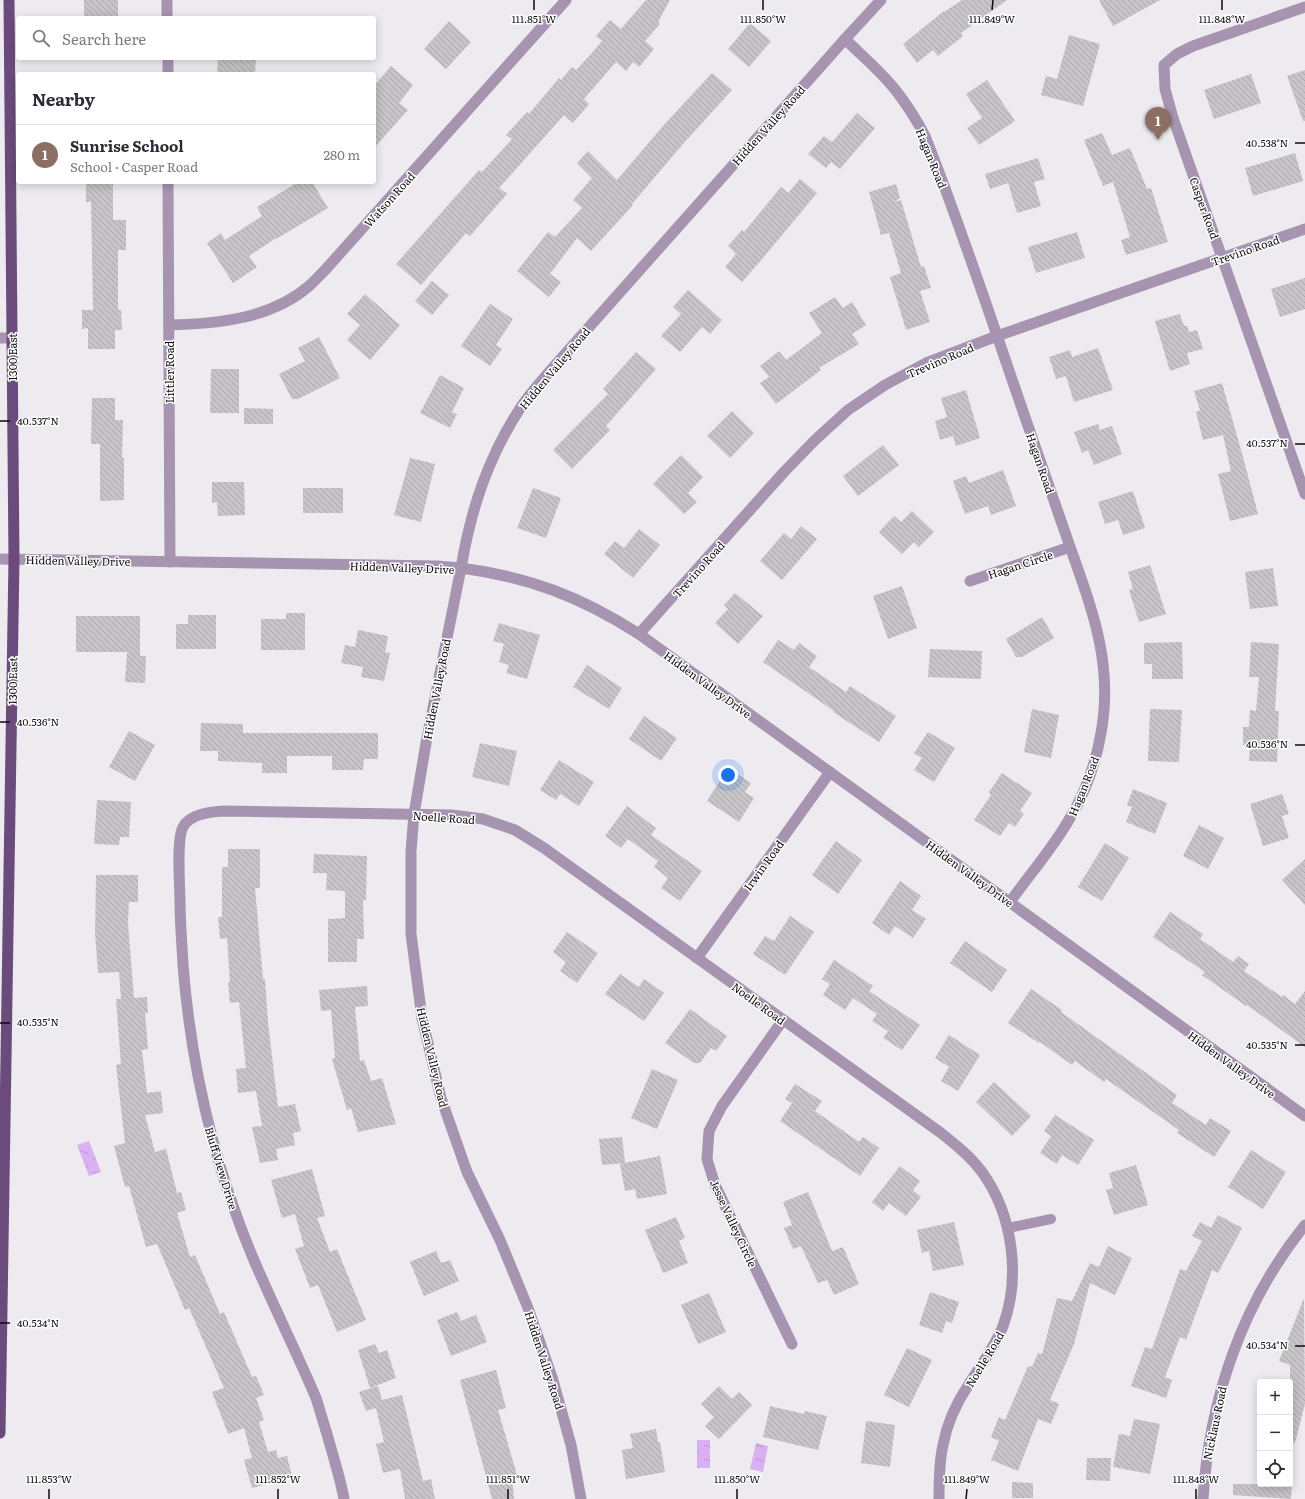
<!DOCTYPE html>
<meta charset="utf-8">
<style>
:root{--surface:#fff;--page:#f7f7f7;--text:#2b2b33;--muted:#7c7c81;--line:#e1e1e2;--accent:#b45309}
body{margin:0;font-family:Literata,serif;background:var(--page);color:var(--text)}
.controls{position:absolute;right:12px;bottom:12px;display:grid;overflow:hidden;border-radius:4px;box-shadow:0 2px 10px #0003}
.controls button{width:36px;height:36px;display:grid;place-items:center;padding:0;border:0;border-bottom:1px solid var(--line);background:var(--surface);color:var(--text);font:20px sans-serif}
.you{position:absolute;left:728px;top:775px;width:14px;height:14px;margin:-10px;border:3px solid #fff;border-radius:50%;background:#1a73e8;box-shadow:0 0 0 6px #1a73e833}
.badge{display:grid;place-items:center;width:26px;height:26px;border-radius:50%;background:var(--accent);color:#fff;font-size:13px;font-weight:700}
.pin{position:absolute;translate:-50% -33px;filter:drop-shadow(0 1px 2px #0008)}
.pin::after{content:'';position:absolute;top:21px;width:14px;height:12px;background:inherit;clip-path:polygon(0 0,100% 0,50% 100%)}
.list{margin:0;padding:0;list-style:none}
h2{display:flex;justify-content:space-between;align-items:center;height:52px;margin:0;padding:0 16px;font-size:17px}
h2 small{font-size:13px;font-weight:400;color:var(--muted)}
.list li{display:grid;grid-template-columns:26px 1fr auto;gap:12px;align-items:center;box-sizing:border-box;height:60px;padding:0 16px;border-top:1px solid var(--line)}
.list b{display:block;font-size:15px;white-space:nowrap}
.list p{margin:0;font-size:13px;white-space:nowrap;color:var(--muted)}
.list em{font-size:13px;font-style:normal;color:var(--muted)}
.icon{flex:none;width:22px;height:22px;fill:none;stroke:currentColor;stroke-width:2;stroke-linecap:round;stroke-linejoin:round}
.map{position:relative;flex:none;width:1305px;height:1499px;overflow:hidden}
.search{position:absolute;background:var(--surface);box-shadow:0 2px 10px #0003;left:16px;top:16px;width:360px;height:44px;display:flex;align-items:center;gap:10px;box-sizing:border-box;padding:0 14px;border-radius:4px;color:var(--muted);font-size:15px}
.panel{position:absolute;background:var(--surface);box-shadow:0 2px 10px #0003;left:16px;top:72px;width:360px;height:112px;border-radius:4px}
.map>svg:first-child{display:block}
</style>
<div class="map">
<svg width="1305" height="1499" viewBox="0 0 1305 1499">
<defs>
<pattern id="water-ripples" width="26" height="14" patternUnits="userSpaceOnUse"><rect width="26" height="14" fill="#dab0f1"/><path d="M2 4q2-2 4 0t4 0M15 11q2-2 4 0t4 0" fill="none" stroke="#ba96cd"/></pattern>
<pattern id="building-back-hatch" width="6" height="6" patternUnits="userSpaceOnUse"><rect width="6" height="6" fill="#c7c4c8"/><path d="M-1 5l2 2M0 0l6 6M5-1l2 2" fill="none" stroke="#aaa7ab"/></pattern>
</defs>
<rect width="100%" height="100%" fill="#edebef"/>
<!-- water -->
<g fill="url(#water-ripples)">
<polygon points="89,1141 101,1172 89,1176 77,1145"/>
<rect x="697" y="1440" width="13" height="28"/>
<polygon points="756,1443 768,1446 763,1472 750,1469"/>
</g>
<!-- building -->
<g fill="url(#building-back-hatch)">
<rect x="84" y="0" width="34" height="18"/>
<polygon points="646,0 670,0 658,22 660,24 645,41 654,49 639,67 633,62 626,71 616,62 584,99 589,104 573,123 564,115 499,188 507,194 470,236 466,233 421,285 396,264 479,170 482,172 512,139 506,135 527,112 529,114 559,78 561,80 572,67 576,70 591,54 602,41 596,36 610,20 621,29"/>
<polygon points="962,0 1007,0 961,33 963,36 938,56 933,50 917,63 903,44 944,11 944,12"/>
<polygon points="1099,0 1160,0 1113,26"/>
<polygon points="449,21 471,42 446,69 424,49"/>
<polygon points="750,23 771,41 749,67 728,49"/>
<polygon points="1069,35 1100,44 1083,106 1041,95 1046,76 1057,79"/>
<polygon points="218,58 256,58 255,74 217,74"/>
<polygon points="391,66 413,85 399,103 408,110 374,148 374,86"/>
<polygon points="1305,70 1305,121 1303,121 1287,76"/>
<polygon points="712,73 732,90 682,145 632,204 633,205 591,251 577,238 550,274 561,282 549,297 517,271 548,232 555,237 582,208 573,200 592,178 577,163 588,151 617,180 662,127"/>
<polygon points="1251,74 1261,103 1214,119 1204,90"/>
<polygon points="987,80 1015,121 979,145 967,128 982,118 966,94"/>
<polygon points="857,113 875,128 840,169 831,162 826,168 808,154 824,136 832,142"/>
<polygon points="1102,133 1112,155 1130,148 1147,189 1151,188 1168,242 1126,255 1121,240 1130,237 1113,182 1103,186 1084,140"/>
<polygon points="1295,153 1303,181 1253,196 1245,168"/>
<polygon points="1038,158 1045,179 1034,182 1041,206 1017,213 1008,183 990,189 985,174"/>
<polygon points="800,179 817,193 763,258 742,282 725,267 736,254 728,246 742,230 744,232 781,187 788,193"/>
<polygon points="86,182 113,182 113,220 126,220 126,250 118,250 118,310 121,310 122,330 115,330 115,349 88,349 88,328 82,329 82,310 93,310 91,202 86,202"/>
<polygon points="298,182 312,182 328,208 276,239 276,238 249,256 257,267 233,283 207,243 221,233 225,240 262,216 257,207"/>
<polygon points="896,184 900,198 894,202 901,200 921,267 924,266 931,288 920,291 930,322 906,330 890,277 901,273 889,233 881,235 869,192"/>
<polygon points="1077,232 1085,258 1036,273 1028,247"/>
<polygon points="1305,278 1305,309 1280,317 1271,289"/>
<polygon points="432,281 449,295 432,315 415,301"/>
<polygon points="688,290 722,320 710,334 702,327 680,352 661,336 681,314 673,307"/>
<polygon points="365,294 400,325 370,360 347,340 360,325 347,314"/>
<polygon points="835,297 843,308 852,302 866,325 852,334 859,344 819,368 821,370 776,404 760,383 769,377 760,366 779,351 786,360 822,333 809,313"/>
<polygon points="490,304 513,319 496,345 502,349 490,366 461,346"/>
<polygon points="1180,314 1184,326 1187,326 1189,332 1197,330 1203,349 1187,353 1190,364 1170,371 1155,321"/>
<polygon points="319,337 340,378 298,399 292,399 279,374 305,361 298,348"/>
<polygon points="1098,348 1113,390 1074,402 1066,376 1056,379 1049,357 1070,350 1072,357"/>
<polygon points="636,352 656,369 606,426 610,430 572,469 553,450 608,394 603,389"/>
<polygon points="211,369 239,369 239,413 210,413"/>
<polygon points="440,375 464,388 452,412 457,414 450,428 420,413"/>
<polygon points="1222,383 1243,457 1258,514 1230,521 1218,474 1231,471 1223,435 1203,440 1196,412 1200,410 1194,391"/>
<polygon points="966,390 980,438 956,446 953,436 940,440 935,421 947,417 941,398"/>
<polygon points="92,398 115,398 115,420 123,420 122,458 124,458 124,500 100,501 100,444 91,444"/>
<polygon points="244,408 273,409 273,424 244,424"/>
<polygon points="732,411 754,433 730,458 707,436"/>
<polygon points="1098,424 1100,430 1112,426 1122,454 1094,465 1088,450 1082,453 1074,432"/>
<polygon points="883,445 899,465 858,496 843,476"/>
<polygon points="681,455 703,477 688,493 697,502 684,514 653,484"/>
<polygon points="410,458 435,464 421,522 394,515"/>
<polygon points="1003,470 1016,506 991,515 988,506 965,514 953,481 966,476 969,483"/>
<polygon points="212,482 244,482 245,515 218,516 217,502 212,503"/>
<rect x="303" y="488" width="40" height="25"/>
<polygon points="533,488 561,498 546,538 517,528"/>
<polygon points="1133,491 1145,528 1123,535 1118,520 1105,524 1098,502"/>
<polygon points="912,511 934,532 919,547 914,542 902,554 879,532 894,516 901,522"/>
<polygon points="801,526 817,539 782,580 760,561 784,533 791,539"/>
<polygon points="639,529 660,545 633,578 604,554 615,541 624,548"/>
<polygon points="1150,565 1166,614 1139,622 1129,590 1133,589 1128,572"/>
<polygon points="1273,568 1278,606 1250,609 1245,572"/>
<polygon points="902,586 917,628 888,639 873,596"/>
<polygon points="735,593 763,616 738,644 715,623 728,609 724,605"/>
<polygon points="286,613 305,613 305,650 261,650 261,619 286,619"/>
<polygon points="188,615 216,615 216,649 176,649 176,624 188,624"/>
<polygon points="76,616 140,616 140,656 146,656 145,683 125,682 127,652 76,652"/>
<polygon points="1042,617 1054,638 1022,657 1016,657 1006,639"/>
<polygon points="499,623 540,635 527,679 506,673 509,665 499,662 504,644 493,641"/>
<polygon points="358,630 388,636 385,652 390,653 384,681 361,677 363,667 341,663 345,645 355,647"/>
<polygon points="778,640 794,650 799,643 817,656 809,667 846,692 850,686 896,716 879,742 833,712 834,711 763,662"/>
<polygon points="1182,642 1183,679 1152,679 1152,664 1144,664 1144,643"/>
<polygon points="1251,642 1279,644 1275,711 1279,711 1277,762 1249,761 1250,745 1243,745 1243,727 1249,727 1250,710 1256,711 1259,677 1249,677"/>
<polygon points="930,649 982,651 981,679 928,677"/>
<polygon points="587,665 622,688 609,709 573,687"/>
<polygon points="1032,709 1059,715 1051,758 1024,752"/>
<polygon points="1150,709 1182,710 1179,762 1148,761"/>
<polygon points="644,716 677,738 661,761 629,739"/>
<polygon points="201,723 243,724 243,733 378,733 378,759 364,759 363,770 332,770 332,756 287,756 287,773 262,773 262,763 218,761 218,751 200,751"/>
<polygon points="129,731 155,745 135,781 109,767"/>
<polygon points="928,732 955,748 934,782 914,770 922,758 914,753"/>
<polygon points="480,743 517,751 509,786 472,777"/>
<polygon points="559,760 594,782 579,806 560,794 556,800 540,790"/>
<polygon points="728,768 751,783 745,792 754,798 739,822 707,801"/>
<polygon points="1002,773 1032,793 1020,811 1024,814 1015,827 1009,823 1000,836 974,820 991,795 989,792"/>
<polygon points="1133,789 1167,803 1155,834 1126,822 1132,807 1127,805"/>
<polygon points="1282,794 1289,814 1282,816 1289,838 1263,846 1250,804"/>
<polygon points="97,800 131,802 129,837 120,837 119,845 94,844"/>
<polygon points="627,806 656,828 651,835 702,871 680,901 661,888 668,878 654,867 658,861 628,839 621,848 605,836"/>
<polygon points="1199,825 1224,838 1208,869 1183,856"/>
<polygon points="836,841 862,860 838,894 812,875"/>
<polygon points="1105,843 1129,858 1102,901 1078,887"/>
<polygon points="228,849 260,849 260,888 255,888 263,979 265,979 268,1022 278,1107 295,1104 301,1131 293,1133 295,1145 276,1149 278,1160 260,1163 252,1127 262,1126 256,1091 238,1093 236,1069 246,1068 239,1002 230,1003 228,982 230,982 227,938 220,939 218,917 222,917 222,867 228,867"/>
<polygon points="314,854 367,856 366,900 363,900 364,939 357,939 357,962 328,962 328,919 345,918 345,891 326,890 327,873 313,873"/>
<polygon points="1305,859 1305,905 1282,880"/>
<polygon points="96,875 138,875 138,902 129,902 128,923 134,998 147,997 148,1013 145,1013 148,1049 142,1050 147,1093 161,1091 163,1113 145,1115 155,1152 166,1149 177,1193 181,1192 186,1210 177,1213 190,1257 195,1255 220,1314 224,1312 252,1377 256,1376 264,1395 256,1398 264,1420 259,1422 268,1452 276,1450 278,1458 287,1456 292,1477 252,1488 244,1460 252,1458 244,1428 228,1434 212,1392 224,1388 189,1308 185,1310 157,1244 146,1247 129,1186 125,1187 114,1146 125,1143 116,1065 121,1064 116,999 121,999 119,972 98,973 95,932"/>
<polygon points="900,881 921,896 912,910 926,919 913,938 895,926 889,935 872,923"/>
<polygon points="1170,912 1203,934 1200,939 1233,962 1238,956 1249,964 1244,971 1282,997 1283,995 1295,1004 1305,991 1305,1047 1247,1005 1246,1006 1202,975 1205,972 1153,937"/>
<polygon points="790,916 814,932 785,975 753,954 765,936 774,941"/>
<polygon points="567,932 598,953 577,983 560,971 566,962 553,952"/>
<polygon points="965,941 1007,970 992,992 950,963"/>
<polygon points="834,960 873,986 869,991 920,1025 902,1050 883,1038 888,1031 872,1021 877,1014 853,998 845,1010 823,995 830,984 822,979"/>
<polygon points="620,974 639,987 644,979 664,993 644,1021 605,994"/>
<polygon points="367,986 368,1006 355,1007 360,1061 364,1060 371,1081 382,1078 396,1124 358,1132 351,1108 347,1110 332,1059 335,1058 331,1010 321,1011 319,990"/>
<polygon points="1031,989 1062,1010 1061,1012 1177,1095 1172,1103 1206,1125 1210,1118 1231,1131 1214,1157 1177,1133 1179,1130 1106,1079 1104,1082 1075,1061 1072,1065 1040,1042 1039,1043 1008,1023"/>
<polygon points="690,1009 727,1036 716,1051 711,1048 700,1063 694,1063 665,1043"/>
<polygon points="949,1035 980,1055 958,1091 941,1081 949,1067 935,1058"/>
<polygon points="652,1069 678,1080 657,1129 631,1118"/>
<polygon points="994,1082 1031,1116 1012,1136 976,1102"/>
<polygon points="795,1084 822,1101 815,1111 859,1142 863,1137 879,1148 860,1176 780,1121 792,1103 785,1099"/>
<polygon points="1055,1115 1094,1140 1078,1165 1062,1155 1057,1164 1040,1153 1051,1136 1044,1131"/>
<polygon points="622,1137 625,1163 602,1165 599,1139"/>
<polygon points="1251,1150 1286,1172 1263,1209 1228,1187"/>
<polygon points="660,1156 667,1194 637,1199 635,1189 625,1191 620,1164"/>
<polygon points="1136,1165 1148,1205 1114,1215 1106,1190 1113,1188 1109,1173"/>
<polygon points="900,1166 920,1181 913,1190 921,1197 906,1216 889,1203 883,1211 872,1202"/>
<polygon points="312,1169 325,1216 317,1218 330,1252 337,1249 366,1320 337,1332 318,1285 310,1288 295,1249 304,1246 295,1214 282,1218 271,1180"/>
<polygon points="808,1192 832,1251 843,1247 859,1284 834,1295 827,1280 818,1283 801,1246 793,1249 784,1228 792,1225 783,1202"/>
<polygon points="1218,1215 1242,1228 1218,1273 1212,1270 1186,1340 1180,1337 1165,1377 1172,1380 1166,1398 1131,1386 1145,1347 1152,1349 1180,1269 1186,1271 1202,1241 1192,1236 1200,1222 1211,1228"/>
<polygon points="676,1217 685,1238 679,1241 688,1263 663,1273 645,1230"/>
<polygon points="954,1222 964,1265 933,1271 929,1251 922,1253 917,1230"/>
<polygon points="1108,1246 1132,1258 1115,1295 1090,1283 1074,1344 1050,1400 1059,1404 1051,1424 1038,1419 1018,1471 991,1460 999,1441 991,1437 999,1417 1005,1420 1028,1366 1032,1367 1038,1353 1042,1354 1057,1298 1072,1301 1090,1263 1099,1267"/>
<polygon points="436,1251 441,1263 450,1260 459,1281 424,1296 410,1262"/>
<polygon points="930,1292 959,1302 952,1323 946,1321 942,1333 919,1325"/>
<polygon points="709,1293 726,1332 698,1344 681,1305"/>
<polygon points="1304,1298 1305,1404 1295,1443 1290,1442 1290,1365 1279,1361"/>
<polygon points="457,1312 461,1321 476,1315 487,1342 451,1356 437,1320"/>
<polygon points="375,1344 379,1353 387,1350 396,1378 370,1388 358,1350"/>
<polygon points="907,1348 932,1360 909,1407 884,1395"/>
<polygon points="496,1370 506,1408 498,1410 517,1475 512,1476 514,1499 492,1499 460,1380"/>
<polygon points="378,1386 382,1400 402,1395 423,1481 431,1479 435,1499 405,1499 400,1469 383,1473 376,1444 384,1442 376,1408 366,1411 359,1392"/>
<polygon points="719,1386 732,1399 739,1392 752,1405 719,1439 705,1426 714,1417 701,1404"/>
<polygon points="770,1406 804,1414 805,1411 827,1416 818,1450 763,1437"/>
<polygon points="1134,1419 1160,1424 1150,1474 1113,1467 1119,1434 1130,1436"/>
<polygon points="866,1421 895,1425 890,1467 861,1463"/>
<polygon points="656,1429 658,1442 660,1442 665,1472 626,1479 622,1450 633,1448 630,1434"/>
<polygon points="1087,1458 1111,1458 1110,1481 1086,1480"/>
<polygon points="1012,1482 1033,1483 1033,1498 1012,1498"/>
<polygon points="1233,1484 1292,1484 1291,1499 1233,1495"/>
</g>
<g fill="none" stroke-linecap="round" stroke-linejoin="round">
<!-- service -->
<polyline stroke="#a694b0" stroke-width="10" points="1008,1228 1051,1219"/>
<!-- minor -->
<g stroke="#a694b0" stroke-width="11">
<polyline points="167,0 167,18"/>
<polyline points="1305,7 1193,46 1177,54 1164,65 1165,89 1173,118 1305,494"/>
<path d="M845 39C862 56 882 72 897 92 908 106 917 121 925 136 962 229 993 325 1026 420 1040 460 1054 501 1068 541 1091 607 1114 662 1101 733 1096 762 1085 793 1070 818 1053 848 1030 874 1010 902"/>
<polyline points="168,58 168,74"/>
<polyline points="168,182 170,562"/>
<path d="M169 325C216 324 271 319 309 286 315 281 320 275 326 269L566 0"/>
<polyline points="0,338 12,338"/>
<polyline points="970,581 1070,547"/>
<polyline points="639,634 784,472 815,440 848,410 885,385 926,363 997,336 1305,229"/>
<polyline points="697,958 830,772"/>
<polyline points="783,1020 722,1106 709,1131 707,1159 715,1185 792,1344"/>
<path d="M344 1499C340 1477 333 1456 327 1434 323 1422 320 1410 316 1398 296 1351 273 1305 253 1258 214 1165 191 1066 183 965 182 944 180 923 180 902 180 885 176 840 183 827 190 814 210 812 223 811L452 815 483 819 515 830 544 848 941 1133C956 1145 971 1157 982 1172 1013 1215 1021 1277 1003 1326 995 1347 981 1365 969 1384 957 1402 947 1423 943 1445 939 1462 939 1481 939 1499"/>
<path d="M581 1499 571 1445 552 1377 528 1308 500 1240 467 1172 441 1098 422 1018 411 934V851L414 814 426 743 461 568C530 577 581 597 639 634L1305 1116"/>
<path d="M1203 1499C1209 1400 1242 1303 1305 1225"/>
</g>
<!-- tertiary -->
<path stroke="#a694b0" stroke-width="11" d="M0 559 437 566 461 568C471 509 488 457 521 407 529 394 540 383 550 371L845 39 881 0"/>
<!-- primary -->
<polyline stroke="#6b4b7b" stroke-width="11" points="0,1433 14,559 9,0"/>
</g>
<!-- ticks -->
<path fill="none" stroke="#0d0c0d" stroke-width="1.5" d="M534 10V0M763 10V0M992 10 993 0M1222 10V0M1295 143H1305M0 421H10M1295 444H1305M0 722H10M1295 745H1305M0 1023H10M1295 1045H1305M0 1323H10M1295 1346H1305M49 1499V1489M278 1499V1489M508 1499V1489M737 1499V1489M966 1499 967 1489M1196 1499V1489"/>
<g text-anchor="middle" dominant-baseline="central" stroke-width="3" stroke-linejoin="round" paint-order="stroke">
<!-- street labels -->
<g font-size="11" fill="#0d0c0d" stroke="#fff">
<text transform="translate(768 125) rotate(-48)">Hidden Valley Road</text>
<text transform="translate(932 158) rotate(68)">Hagan Road</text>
<text transform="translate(389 199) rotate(-48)">Watson Road</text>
<text transform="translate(1205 208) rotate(70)">Casper Road</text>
<text transform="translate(1245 250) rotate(-19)">Trevino Road</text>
<text transform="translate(12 357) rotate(-90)">1300 East</text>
<text transform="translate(940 360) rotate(-23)">Trevino Road</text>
<text transform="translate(554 368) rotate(-50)">Hidden Valley Road</text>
<text transform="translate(169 372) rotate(-90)">Littler Road</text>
<text transform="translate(1041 463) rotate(71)">Hagan Road</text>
<text transform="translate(78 560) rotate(1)">Hidden Valley Drive</text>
<text transform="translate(1020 564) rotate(-18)">Hagan Circle</text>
<text transform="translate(402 567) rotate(2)">Hidden Valley Drive</text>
<text transform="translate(698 569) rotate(-48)">Trevino Road</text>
<text transform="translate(12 681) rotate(-89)">1300 East</text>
<text transform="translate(708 684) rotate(36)">Hidden Valley Drive</text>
<text transform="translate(436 689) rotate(-79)">Hidden Valley Road</text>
<text transform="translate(1083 786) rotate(-68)">Hagan Road</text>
<text transform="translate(444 817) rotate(4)">Noelle Road</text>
<text transform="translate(763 865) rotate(-54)">Irwin Road</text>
<text transform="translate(970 873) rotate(36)">Hidden Valley Drive</text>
<text transform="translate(759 1003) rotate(36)">Noelle Road</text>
<text transform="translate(433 1057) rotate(77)">Hidden Valley Road</text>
<text transform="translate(1232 1064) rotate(36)">Hidden Valley Drive</text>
<text transform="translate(222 1168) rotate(73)">Bluff View Drive</text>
<text transform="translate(734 1223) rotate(65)">Jesse Valley Circle</text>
<text transform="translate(984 1359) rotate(-59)">Noelle Road</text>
<text transform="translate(545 1360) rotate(72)">Hidden Valley Road</text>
<text transform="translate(1214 1423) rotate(-78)">Nicklaus Road</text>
</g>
</g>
<g font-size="10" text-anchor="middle" fill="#0d0c0d" stroke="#fff" stroke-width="3" stroke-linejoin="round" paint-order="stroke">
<text x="534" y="23">111.851°W</text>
<text x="763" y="23">111.850°W</text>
<text x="992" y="23">111.849°W</text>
<text x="1222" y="23">111.848°W</text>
<text x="1267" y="147">40.538°N</text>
<text x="38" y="425">40.537°N</text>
<text x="1267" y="447">40.537°N</text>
<text x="38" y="726">40.536°N</text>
<text x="1267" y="748">40.536°N</text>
<text x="38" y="1026">40.535°N</text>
<text x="1267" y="1049">40.535°N</text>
<text x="38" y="1327">40.534°N</text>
<text x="1267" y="1349">40.534°N</text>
<text x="49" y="1483">111.853°W</text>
<text x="278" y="1483">111.852°W</text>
<text x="508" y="1483">111.851°W</text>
<text x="737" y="1483">111.850°W</text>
<text x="967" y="1483">111.849°W</text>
<text x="1196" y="1483">111.848°W</text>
</g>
</svg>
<div class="controls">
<button>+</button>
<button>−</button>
<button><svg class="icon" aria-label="locate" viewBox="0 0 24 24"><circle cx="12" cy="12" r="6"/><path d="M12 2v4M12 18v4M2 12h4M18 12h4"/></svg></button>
</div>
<div class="you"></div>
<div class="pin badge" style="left:1158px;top:140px;background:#8d6e63">1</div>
<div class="search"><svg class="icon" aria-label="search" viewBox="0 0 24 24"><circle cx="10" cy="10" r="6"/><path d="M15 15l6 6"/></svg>Search here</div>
<section class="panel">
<h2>Nearby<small></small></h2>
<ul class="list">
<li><span class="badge" style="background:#8d6e63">1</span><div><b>Sunrise School</b><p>School · Casper Road</p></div><em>280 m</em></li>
</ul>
</section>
</div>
